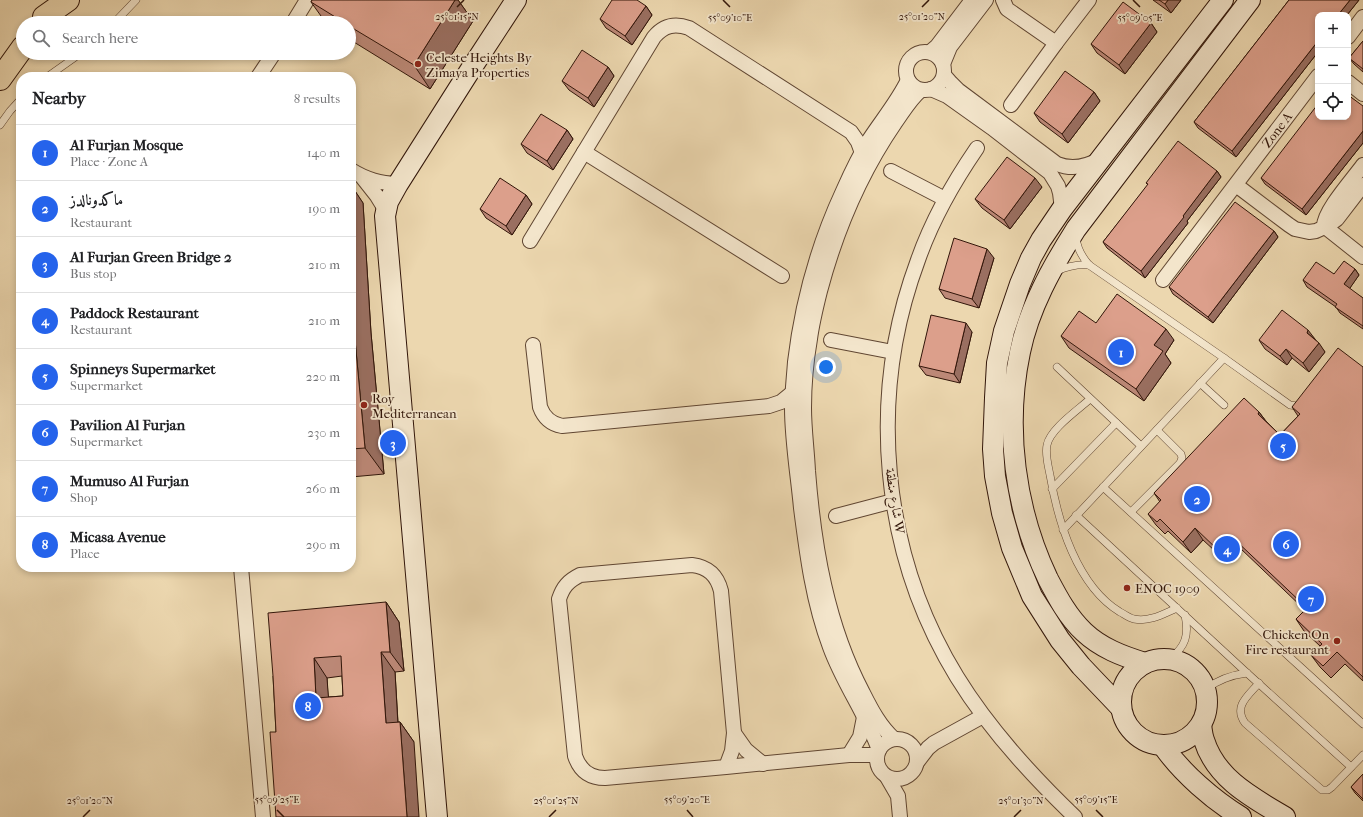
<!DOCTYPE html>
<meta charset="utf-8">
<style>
:root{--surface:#fff;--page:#f2f2f2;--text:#202124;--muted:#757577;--line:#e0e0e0;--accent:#2563eb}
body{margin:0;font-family:"IM FELL French Canon",Amiri,serif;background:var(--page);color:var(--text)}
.controls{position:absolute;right:12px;top:12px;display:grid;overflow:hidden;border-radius:8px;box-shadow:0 2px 6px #0003}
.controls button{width:36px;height:36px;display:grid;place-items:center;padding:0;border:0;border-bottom:1px solid var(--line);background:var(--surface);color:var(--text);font:20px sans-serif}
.you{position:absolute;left:826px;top:367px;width:14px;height:14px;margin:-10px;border:3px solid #fff;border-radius:50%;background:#1a73e8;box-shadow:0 0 0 6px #1a73e833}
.badge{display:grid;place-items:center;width:26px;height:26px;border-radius:50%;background:var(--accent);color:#fff;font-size:13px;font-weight:700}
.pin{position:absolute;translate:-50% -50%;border:2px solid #fff;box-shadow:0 1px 4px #0006}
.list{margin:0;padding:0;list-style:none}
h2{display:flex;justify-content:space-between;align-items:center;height:52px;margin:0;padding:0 16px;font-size:17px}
h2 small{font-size:13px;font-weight:400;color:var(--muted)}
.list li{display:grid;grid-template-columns:26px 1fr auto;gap:12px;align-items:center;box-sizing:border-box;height:56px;padding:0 16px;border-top:1px solid var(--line)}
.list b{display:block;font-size:15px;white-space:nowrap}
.list p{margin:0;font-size:13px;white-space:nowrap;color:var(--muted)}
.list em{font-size:13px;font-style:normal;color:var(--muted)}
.icon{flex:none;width:22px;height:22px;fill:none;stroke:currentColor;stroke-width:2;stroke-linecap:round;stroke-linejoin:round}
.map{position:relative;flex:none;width:1363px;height:817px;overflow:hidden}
.search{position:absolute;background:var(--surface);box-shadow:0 2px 6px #0003;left:16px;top:16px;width:340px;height:44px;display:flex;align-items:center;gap:10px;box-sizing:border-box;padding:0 14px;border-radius:22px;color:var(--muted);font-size:15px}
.panel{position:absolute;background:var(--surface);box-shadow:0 2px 6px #0003;left:16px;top:72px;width:340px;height:500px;border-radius:16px}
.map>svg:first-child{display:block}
</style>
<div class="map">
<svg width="1363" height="817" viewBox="0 0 1363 817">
<rect width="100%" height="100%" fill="#ecd7af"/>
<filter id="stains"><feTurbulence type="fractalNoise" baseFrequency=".005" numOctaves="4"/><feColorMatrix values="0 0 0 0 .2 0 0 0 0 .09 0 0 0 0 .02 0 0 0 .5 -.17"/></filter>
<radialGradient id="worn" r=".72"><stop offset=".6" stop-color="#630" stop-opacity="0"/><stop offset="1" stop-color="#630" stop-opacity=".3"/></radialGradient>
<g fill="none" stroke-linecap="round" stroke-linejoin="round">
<!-- lane casing -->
<g stroke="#604632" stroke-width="8">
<g id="lane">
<polyline points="114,23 136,0"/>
<polyline points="47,77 81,53"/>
<polyline points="0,125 10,111 21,99"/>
<path d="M1076 237C1077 248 1082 257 1089 265L1224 358 1290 405 1297 406 1301 404"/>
<path d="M1057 271C1068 266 1077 264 1089 265"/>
<polyline points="1057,367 1141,446"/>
<polyline points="1200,383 1224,405"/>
<path d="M1090 399C1078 410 1050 429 1047 445 1045 454 1048 465 1050 475 1058 522 1077 586 1120 612 1124 614 1129 618 1134 619 1150 622 1163 614 1177 608"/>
<polyline points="1103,487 1363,724"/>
<polyline points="1052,489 1116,423"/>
<polyline points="1131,512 1180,463 1182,458 1181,454 1157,430"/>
<polyline points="1076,515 1247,673 1351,767"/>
<polyline points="1063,530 1224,358"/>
<path d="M1170 659C1186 646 1189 635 1185 615"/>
<path d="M1259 683C1248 696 1233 706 1245 723L1322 790H1328L1332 787 1363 755"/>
<path d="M1206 689C1219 679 1231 675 1247 673"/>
</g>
</g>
<!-- street casing -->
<g stroke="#604632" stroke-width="16">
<g id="street">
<polyline points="1003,0 1007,9 1056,43"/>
<polyline points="293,23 307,0"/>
<polyline points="1348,37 1363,17"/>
<circle cx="925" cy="71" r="19"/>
<polyline points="930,52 937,46 972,0"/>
<polyline points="943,64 950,47 986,0"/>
<path d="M944 75 951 83 958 90 1057 164C1072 170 1086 167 1100 159"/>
<polyline points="258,77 274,53"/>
<polyline points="1348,82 1363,94"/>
<polyline points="931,89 947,96 992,128 1050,173 1058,186 1060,193 1062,209"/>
<polyline points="1011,105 1056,43 1089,0"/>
<path d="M977 148C953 183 932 220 918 260 867 397 881 553 957 677 989 729 1031 775 1075 817"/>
<polyline points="584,152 782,276"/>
<path d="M351 170C367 180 380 183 398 184"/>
<polyline points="891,171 945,199"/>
<polyline points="362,177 377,196 385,209"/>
<polyline points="1236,185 1289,225 1295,229 1309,232 1316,231 1329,225 1337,219 1363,185"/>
<path d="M1324 226C1324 211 1353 179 1363 165"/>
<polyline points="1324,226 1363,257"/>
<path d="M530 241 654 37C664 25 675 23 689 28L851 132 858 142 862 153"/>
<polyline points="1163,280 1318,76"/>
<polyline points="831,340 893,352"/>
<path d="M533 345 540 407C544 418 551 424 562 426L769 406 781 402 792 393"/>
<polyline points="836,516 893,501"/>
<polyline points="241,567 263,817"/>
<polyline points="734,733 746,750 763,764"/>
<circle cx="897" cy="759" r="20"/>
<path d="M894 739C880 726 872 711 863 693 827 625 814 548 808 471 807 450 804 429 804 408 804 385 806 362 810 339 812 323 816 307 820 291 836 231 860 174 895 123 903 112 910 99 921 90"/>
<path d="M879 750C866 714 843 683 830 647 813 602 807 555 801 508 798 475 792 441 792 408 792 393 794 377 795 362 802 303 818 245 843 191 851 173 859 156 869 140 882 120 898 101 908 80"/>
<polyline points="849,755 860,737 864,717"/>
<polyline points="918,761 928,748 934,743 983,716"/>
<path d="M726 767 732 751 734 733 721 591C717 575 708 567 692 565L580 575C568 581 563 587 559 599L575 756C580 771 590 778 605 778L726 767 849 755H877"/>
<polyline points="887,777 898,796 900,817"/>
</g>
</g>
<!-- secondary casing -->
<g stroke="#311509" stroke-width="22">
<g id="secondary">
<circle cx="1164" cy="702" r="43"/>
<path d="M1145 663C1122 656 1101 648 1084 632 1068 617 1058 598 1048 579 1015 510 1004 428 1020 352 1029 308 1052 267 1076 229L1250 0"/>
<polyline points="1121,708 1081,666 1060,640 1032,596 1012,548 1002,513 995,476 993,449 995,398 997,363 1004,331 1020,284 1031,258 1041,240 1062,209 1223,0"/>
<path d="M1201 725C1202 730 1202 735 1204 740 1216 779 1253 798 1285 817"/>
<path d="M1163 746C1182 773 1213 800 1241 817"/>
<polyline points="437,817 385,216 388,202 398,184 469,72 516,0"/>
</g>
</g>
<!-- highway casing -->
<g stroke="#311509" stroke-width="24">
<g id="highway">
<polyline points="44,17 68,0"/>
<polyline points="0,79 23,47"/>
</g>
</g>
<!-- lane -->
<use href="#lane" stroke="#f3e5cb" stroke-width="7"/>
<!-- street -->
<use href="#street" stroke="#f3e5cb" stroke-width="14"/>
<!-- secondary -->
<use href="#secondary" stroke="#f3e5cb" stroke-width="20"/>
<!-- highway -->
<use href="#highway" stroke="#ecd7af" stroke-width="22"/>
</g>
<!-- wall -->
<g fill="#bd8978" stroke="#311509" fill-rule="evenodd">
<polygon points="312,0 458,0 473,21 430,89 349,39 349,23 326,23 311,2"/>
<polygon points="1153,0 1181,0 1171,13"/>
<polygon points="1289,0 1359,0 1347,15 1318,15 1318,52 1236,157 1198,128 1194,122"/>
<polygon points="646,6 652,15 632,45 606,28 600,19"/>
<polygon points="1151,23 1157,32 1125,74 1097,53 1091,44"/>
<polygon points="1363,41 1363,72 1354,64 1349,58"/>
<polygon points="608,67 614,76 594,107 569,90 562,81"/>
<polygon points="1094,92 1100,101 1068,143 1040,122 1034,113"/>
<polygon points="1363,106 1363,143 1306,215 1265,184 1261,178"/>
<polygon points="567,130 573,139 553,170 527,153 521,144"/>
<polygon points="1217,171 1221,177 1187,221 1188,223 1145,278 1107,248 1103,242 1148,185 1146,183"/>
<polygon points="351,185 363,203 371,333 384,474 351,477"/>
<polygon points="1042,187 1010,229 982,208 975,199"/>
<polygon points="526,195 532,204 512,235 486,218 480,209"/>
<polygon points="1274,231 1278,237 1213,323 1173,294 1169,287"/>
<polygon points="994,258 979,308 945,298 939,289"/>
<polygon points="1355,269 1359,275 1349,289 1363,298 1363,329 1340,313 1336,307 1307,287 1303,280 1334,274"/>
<polygon points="1096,323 1174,340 1165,354 1171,363 1144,401 1069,348 1061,336"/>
<polygon points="972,332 960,383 926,375 919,366"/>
<polygon points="1315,339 1325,352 1309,372 1292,358 1287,365 1265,349 1259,340"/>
<polygon points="1363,367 1363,681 1345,664 1331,678 1320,667 1311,655 1320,646 1304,631 1296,619 1305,610 1240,548 1227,562 1203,540 1191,553 1168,531 1165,534 1156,525 1148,514 1160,502 1154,493 1259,412 1266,421 1280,435 1298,416 1292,407"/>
<path d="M386 602 399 622 404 671 395 672 398 722H400L414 742 276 732 273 676ZM342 676 343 696 328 697 327 678Z"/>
<polygon points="1363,774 1363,801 1355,793 1351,787"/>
</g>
<!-- shaded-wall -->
<g fill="#9a6f61" stroke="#311509">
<polygon points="455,0 458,0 473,21 430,89 414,65"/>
<polygon points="1168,0 1181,0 1171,13 1165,4"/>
<polygon points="1350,0 1359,0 1347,15 1338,15"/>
<polygon points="646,6 652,15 632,45 625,36"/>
<polygon points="1151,23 1157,32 1125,74 1119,65"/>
<polygon points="1318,41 1318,52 1236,157 1232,151"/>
<polygon points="608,67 614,76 594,107 588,98"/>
<polygon points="1094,92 1100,101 1068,143 1062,134"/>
<polygon points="567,130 573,139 553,170 547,161"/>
<polygon points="1363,131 1363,143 1306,215 1302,209"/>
<polygon points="1217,171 1221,177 1187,221 1188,223 1145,278 1141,271"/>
<polygon points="1035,178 1042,187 1010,229 1004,220"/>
<polygon points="351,185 363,203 371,333 384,474 365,448 352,307 351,284"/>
<polygon points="526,195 532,204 512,235 506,226"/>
<polygon points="1274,231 1278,237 1213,323 1208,317"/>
<polygon points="987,249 994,258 979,308 972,299"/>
<polygon points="1355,269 1359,275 1348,291 1344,284"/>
<polygon points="966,323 972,332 960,383 954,374"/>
<polygon points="1166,329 1174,340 1165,354 1171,363 1144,401 1136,389 1154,345"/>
<polygon points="1308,330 1315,339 1307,333"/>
<polygon points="1319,343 1325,352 1309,372 1303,363"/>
<polygon points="1286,349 1292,358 1287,365 1280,356"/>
<polygon points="1259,412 1267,423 1258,414"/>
<polygon points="1195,528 1203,540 1191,553 1183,542"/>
<polygon points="386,602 399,622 404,671 390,652"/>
<polygon points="381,652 395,672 399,743 386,723"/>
<polygon points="314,658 327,678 330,718 316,698"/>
<polygon points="400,722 414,742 419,817 407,817"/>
</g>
<!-- building -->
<g fill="#dc9f8b" stroke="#311509" fill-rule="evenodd">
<polygon points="312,0 455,0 414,65 349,26 349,23 345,23 311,2"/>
<polygon points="612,0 637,0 646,6 625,36 600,19"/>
<polygon points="1159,0 1168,0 1165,4"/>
<polygon points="1289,0 1350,0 1338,15 1318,15 1318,41 1232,151 1194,122"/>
<polygon points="1123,2 1151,23 1119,65 1091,44"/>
<polygon points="1363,41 1363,69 1349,58"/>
<polygon points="582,50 608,67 588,98 562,81"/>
<polygon points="1065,71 1094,92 1062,134 1034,113"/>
<polygon points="1348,95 1363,106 1363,131 1302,209 1261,178 1318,104 1318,117 1348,117"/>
<polygon points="541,114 567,130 547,161 521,144"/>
<polygon points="1178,141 1217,171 1183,216 1184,217 1141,271 1103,242 1148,184 1146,183"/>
<polygon points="1007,157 1035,178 1004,220 975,199"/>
<polygon points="500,178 526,195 506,226 480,209"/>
<polygon points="1235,202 1274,231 1208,317 1169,287"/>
<polygon points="954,238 987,249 972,299 939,289"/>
<polygon points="1344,261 1355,269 1344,284 1363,298 1363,326 1335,307 1337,304 1303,280 1316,262 1334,274"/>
<polygon points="351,284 352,307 365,448 351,449"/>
<polygon points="1117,294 1166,329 1154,345 1163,351 1136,389 1061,336 1079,311 1096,323"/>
<polygon points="1282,310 1308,330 1307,333 1319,343 1303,363 1286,349 1280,356 1259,340"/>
<polygon points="931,315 966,323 954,374 919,366"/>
<polygon points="1338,348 1363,367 1363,677 1337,652 1323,666 1311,655 1322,644 1296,619 1307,608 1232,537 1219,551 1195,528 1183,542 1160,519 1157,522 1148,514 1161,500 1154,493 1244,398 1259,412 1258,414 1280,435 1300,414 1292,407"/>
<path d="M386 602 390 652H381L386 723 400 722 407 817H276L270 732H276L273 676 268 613ZM341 656 343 696 316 698 314 658Z"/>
<polygon points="1363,774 1363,799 1351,787"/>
</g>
<!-- ticks -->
<path fill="none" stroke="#311509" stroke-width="1.5" d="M723 0 730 7M1133 0 1140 7M457 7 464 0M922 7 929 0M277 810 284 817M687 810 693 817M1096 810 1103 817M83 817 90 810M549 817 556 810M1014 817 1021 810"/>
<!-- markers -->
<g fill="#8f2418" stroke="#f3e5cb" stroke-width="1.5">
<circle cx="418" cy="64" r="4"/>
<circle cx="364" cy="405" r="4"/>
<circle cx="1127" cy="588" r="4"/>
<circle cx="1337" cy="641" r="4"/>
</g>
<g text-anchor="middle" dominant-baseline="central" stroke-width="3.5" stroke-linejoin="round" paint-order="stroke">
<!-- poi labels -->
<g font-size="13" fill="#311509" stroke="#f3e5cb" text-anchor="start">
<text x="426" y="57">Celeste Heights By<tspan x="426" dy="15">Zimaya Properties</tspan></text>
<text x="372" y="398">Roy<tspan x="372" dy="15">Mediterranean</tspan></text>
<text x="1135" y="588">ENOC 1909</text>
<text x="1329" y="634" text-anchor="end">Chicken On<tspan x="1329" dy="15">Fire restaurant</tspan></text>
</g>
<!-- street labels -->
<g font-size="13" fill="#311509" stroke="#f3e5cb">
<text transform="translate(1277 130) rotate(-53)">Zone A</text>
<text transform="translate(895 501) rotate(81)">شارع منطقة W</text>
</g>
</g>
<g font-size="10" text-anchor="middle" fill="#311509" stroke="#f3e5cb" stroke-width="3.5" stroke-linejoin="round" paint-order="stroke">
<text x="457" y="20">25°01'15"N</text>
<text x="922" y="20">25°01'20"N</text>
<text x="730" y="21">55°09'10"E</text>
<text x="1140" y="21">55°09'05"E</text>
<text x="277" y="803">55°09'25"E</text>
<text x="687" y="803">55°09'20"E</text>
<text x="1096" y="803">55°09'15"E</text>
<text x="90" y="804">25°01'20"N</text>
<text x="556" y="804">25°01'25"N</text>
<text x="1021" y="804">25°01'30"N</text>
</g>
<rect width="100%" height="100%" filter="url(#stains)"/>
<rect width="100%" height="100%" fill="url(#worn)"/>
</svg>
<div class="controls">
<button>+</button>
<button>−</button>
<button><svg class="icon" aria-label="locate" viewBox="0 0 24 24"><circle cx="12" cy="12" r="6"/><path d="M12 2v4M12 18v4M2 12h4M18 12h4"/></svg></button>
</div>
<div class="you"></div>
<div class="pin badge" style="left:1121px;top:352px">1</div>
<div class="pin badge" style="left:1197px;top:499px">2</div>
<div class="pin badge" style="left:393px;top:443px">3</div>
<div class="pin badge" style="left:1227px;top:549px">4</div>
<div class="pin badge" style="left:1283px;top:446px">5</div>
<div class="pin badge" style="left:1286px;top:544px">6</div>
<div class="pin badge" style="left:1311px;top:599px">7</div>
<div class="pin badge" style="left:308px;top:706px">8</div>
<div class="search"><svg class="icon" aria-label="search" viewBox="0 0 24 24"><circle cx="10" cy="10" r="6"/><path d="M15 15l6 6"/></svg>Search here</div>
<section class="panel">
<h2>Nearby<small>8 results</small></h2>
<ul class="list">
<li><span class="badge">1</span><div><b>Al Furjan Mosque</b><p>Place · Zone A</p></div><em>140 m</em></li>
<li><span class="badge">2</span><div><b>ماكدونالدز</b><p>Restaurant</p></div><em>190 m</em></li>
<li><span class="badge">3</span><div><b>Al Furjan Green Bridge 2</b><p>Bus stop</p></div><em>210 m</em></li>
<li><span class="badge">4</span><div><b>Paddock Restaurant</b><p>Restaurant</p></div><em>210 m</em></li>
<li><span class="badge">5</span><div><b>Spinneys Supermarket</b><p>Supermarket</p></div><em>220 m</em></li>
<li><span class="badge">6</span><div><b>Pavilion Al Furjan</b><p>Supermarket</p></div><em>230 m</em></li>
<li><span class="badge">7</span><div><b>Mumuso Al Furjan</b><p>Shop</p></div><em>260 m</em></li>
<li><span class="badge">8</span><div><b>Micasa Avenue</b><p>Place</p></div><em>290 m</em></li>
</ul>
</section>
</div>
